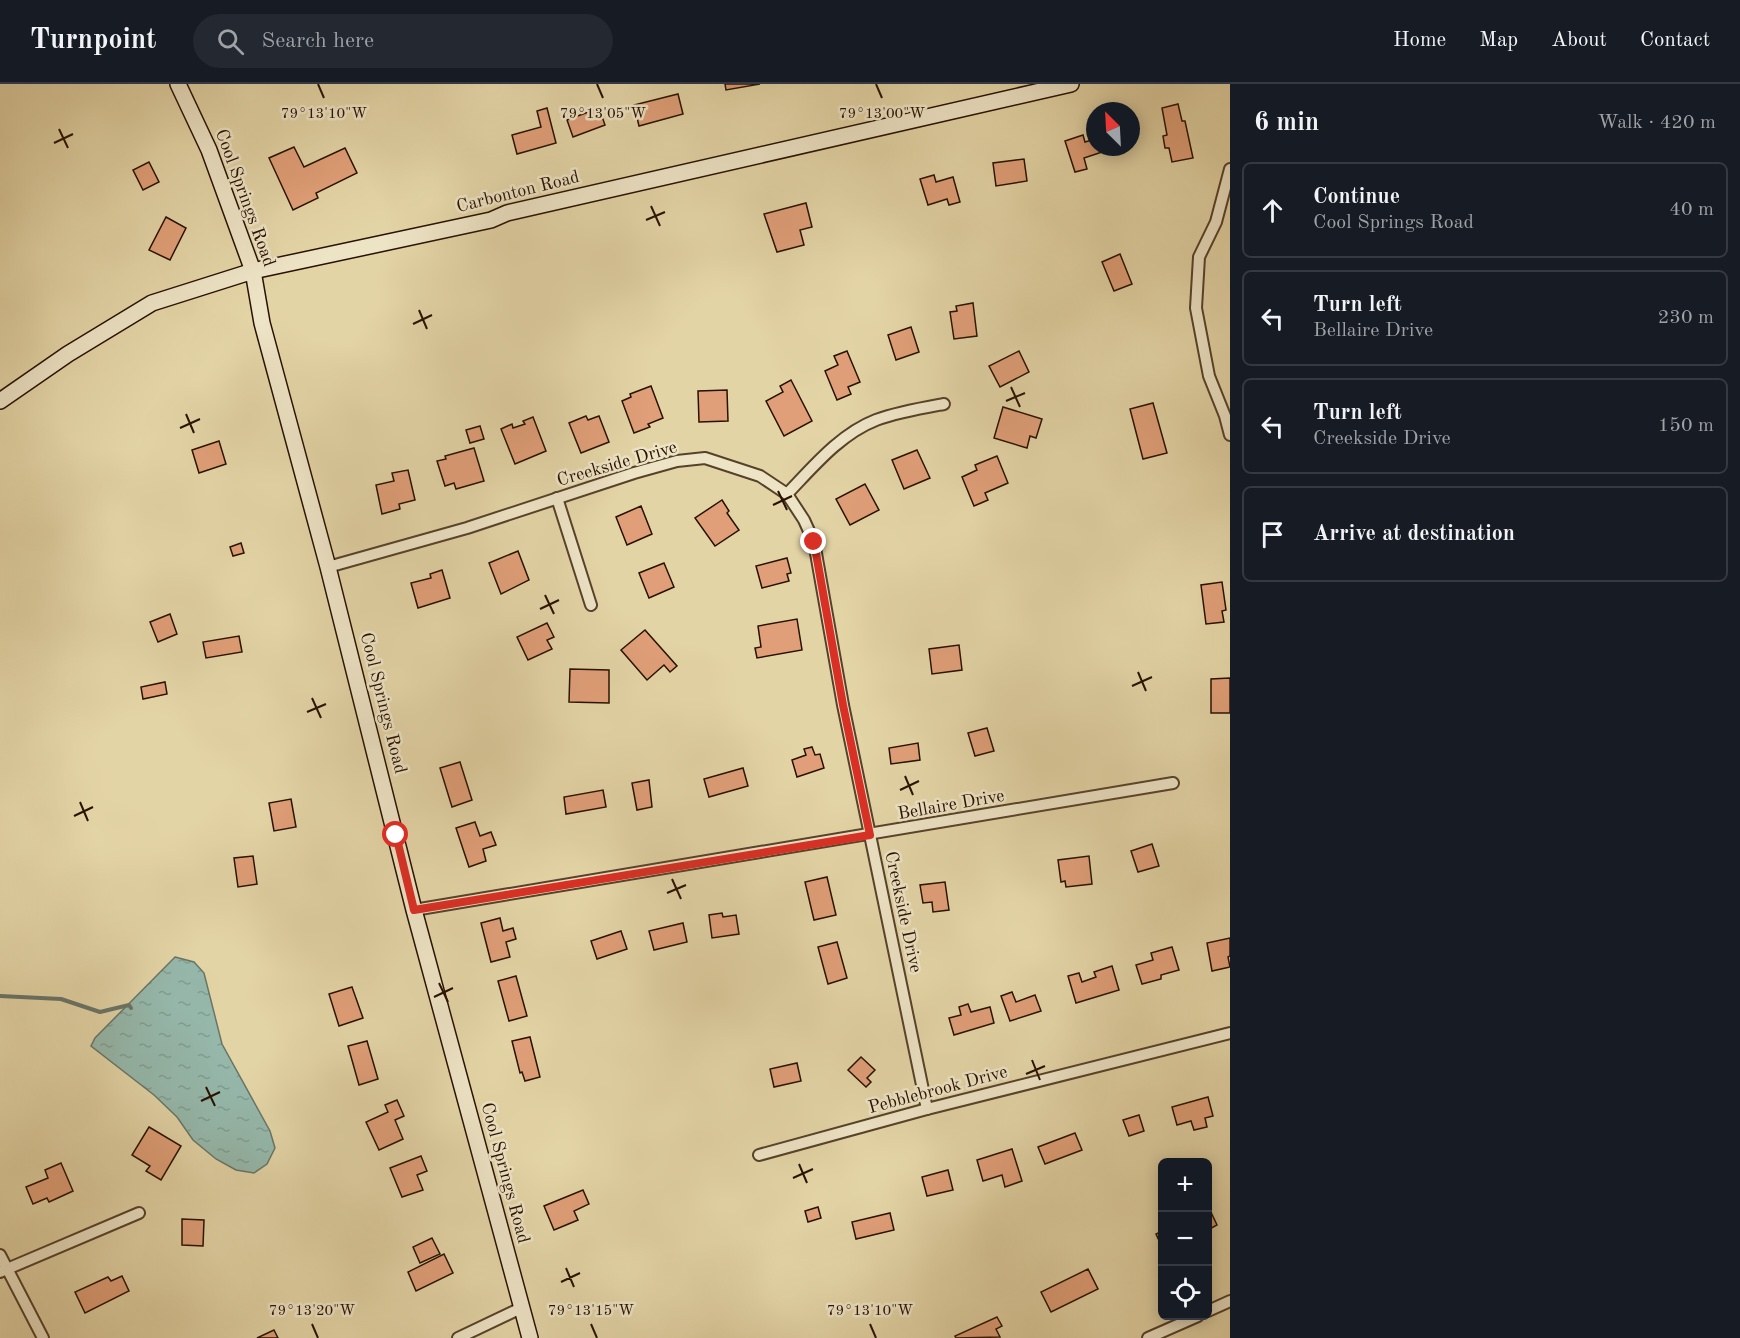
<!DOCTYPE html>
<meta charset="utf-8">
<style>
:root{--surface:#171b24;--page:#242831;--text:#f1f3f6;--muted:#9ea1a6;--line:#363941}
body{margin:0;font-family:"Old Standard TT",serif;background:var(--page);color:var(--text)}
.controls{position:absolute;right:18px;bottom:18px;display:grid;overflow:hidden;border-radius:9px;box-shadow:0 3px 15px #0003}
.controls button{width:54px;height:54px;display:grid;place-items:center;padding:0;border:0;border-bottom:2px solid var(--line);background:var(--surface);color:var(--text);font:30px sans-serif}
.compass{position:absolute;left:1086px;top:18px;width:54px;height:54px;border-radius:50%;background:var(--surface);box-shadow:0 3px 15px #0003;rotate:336deg}
.stop{position:absolute;width:18px;height:18px;margin:-14px;border:4px solid #d93025;border-radius:50%;background:#fff}
.stop.end{background:#d93025;border-color:#fff;box-shadow:0 2px 6px #0008}
.list{margin:0;padding:0;list-style:none}
h2{display:flex;justify-content:space-between;align-items:center;height:78px;margin:0;padding:0 24px;font-size:26px}
h2 small{font-size:20px;font-weight:400;color:var(--muted)}
.list li{display:grid;grid-template-columns:39px 1fr auto;gap:18px;align-items:center;box-sizing:border-box;height:96px;margin:0 12px 12px;padding:0 12px;border:2px solid var(--line);border-radius:9px}
.list b{display:block;font-size:22px;white-space:nowrap}
.list p{margin:0;font-size:20px;white-space:nowrap;color:var(--muted)}
.list em{font-size:20px;font-style:normal;color:var(--muted)}
.icon{flex:none;width:33px;height:33px;fill:none;stroke:currentColor;stroke-width:2;stroke-linecap:round;stroke-linejoin:round}
.map{position:relative;flex:none;width:1230px;height:1254px;overflow:hidden}
header{display:flex;align-items:center;gap:36px;box-sizing:border-box;height:84px;padding:0 30px;background:var(--surface);border-bottom:2px solid var(--line)}
header strong{font-size:28px}
nav{display:flex;gap:33px;margin-inline-start:auto;font-size:21px}
.search{width:420px;height:54px;background:var(--page);display:flex;align-items:center;gap:15px;box-sizing:border-box;padding:0 21px;border-radius:33px;color:var(--muted);font-size:22px}
main{display:flex}
aside{flex:1;background:var(--surface)}
.map>svg:first-child{display:block}
</style>
<header>
<strong>Turnpoint</strong>
<div class="search"><svg class="icon" aria-label="search" viewBox="0 0 24 24"><circle cx="10" cy="10" r="6"/><path d="M15 15l6 6"/></svg>Search here</div>
<nav><a>Home</a><a>Map</a><a>About</a><a>Contact</a></nav>
</header>
<main>
<div class="map">
<svg width="1230" height="1254" viewBox="0 0 1230 1254">
<defs>
<pattern id="water-ripples" width="26" height="14" patternUnits="userSpaceOnUse" patternTransform="scale(1.5)"><rect width="26" height="14" fill="#95b8ab"/><path d="M2 4q2-2 4 0t4 0M15 11q2-2 4 0t4 0" fill="none" stroke="#809d91"/></pattern>
</defs>
<rect width="100%" height="100%" fill="#e3d4a6"/>
<filter id="stains"><feTurbulence type="fractalNoise" baseFrequency=".00333" numOctaves="4"/><feColorMatrix values="0 0 0 0 .2 0 0 0 0 .09 0 0 0 0 .02 0 0 0 .5 -.17"/></filter>
<radialGradient id="worn" r=".72"><stop offset=".6" stop-color="#630" stop-opacity="0"/><stop offset="1" stop-color="#630" stop-opacity=".3"/></radialGradient>
<!-- water -->
<polygon fill="url(#water-ripples)" stroke="#697567" stroke-width="1.5" points="175,873 194,878 204,889 222,960 270,1047 275,1064 267,1080 254,1089 236,1086 216,1075 193,1056 177,1033 154,1011 91,962 95,954"/>
<g fill="none" stroke-linecap="round" stroke-linejoin="round">
<!-- stream -->
<polyline stroke="#697567" stroke-width="4" points="0,912 61,915 100,928 129,921 131,924"/>
</g>
<!-- building -->
<g fill="#e09f78" stroke="#271100" stroke-width="1.5">
<polygon points="725,0 760,0 726,6"/>
<polygon points="678,10 683,30 639,42 634,21"/>
<polygon points="1178,20 1182,37 1185,37 1193,74 1172,78 1169,64 1165,64 1163,52 1167,51 1162,24"/>
<polygon points="547,24 556,59 517,70 512,51 541,43 537,27"/>
<polygon points="599,24 605,41 573,53 567,36"/>
<polygon points="1083,51 1085,58 1095,55 1095,63 1110,63 1111,65 1084,74 1087,85 1075,88 1065,57"/>
<polygon points="294,63 304,83 345,64 357,89 316,109 318,114 293,126 269,74"/>
<polygon points="1024,75 1027,97 996,102 993,79"/>
<polygon points="149,78 159,98 143,106 133,86"/>
<polygon points="934,91 936,98 953,93 960,118 949,121 947,115 928,121 920,95"/>
<polygon points="806,119 812,143 800,146 804,161 777,168 764,130"/>
<polygon points="166,133 186,144 170,176 149,166"/>
<polygon points="1120,170 1132,200 1114,207 1102,178"/>
<polygon points="973,219 977,252 954,255 950,228 957,227 956,222"/>
<polygon points="911,243 919,268 896,276 888,251"/>
<polygon points="847,267 860,298 848,303 851,310 837,316 825,287 838,281 834,272"/>
<polygon points="1019,267 1029,288 1000,303 989,282"/>
<polygon points="791,296 812,337 784,352 766,317 783,308 780,302"/>
<polygon points="651,302 663,334 648,340 650,343 634,349 622,317 631,313 630,310"/>
<polygon points="727,306 728,337 699,338 698,307"/>
<polygon points="1153,319 1167,369 1143,375 1130,325"/>
<polygon points="1003,323 1042,335 1036,354 1030,352 1027,364 994,354"/>
<polygon points="586,332 588,336 599,332 609,358 581,369 569,339"/>
<polygon points="533,333 546,367 515,380 501,345 512,340 513,344 525,340 523,337"/>
<polygon points="480,342 484,355 470,359 466,346"/>
<polygon points="219,357 226,380 199,389 192,366"/>
<polygon points="474,364 484,397 456,405 454,399 445,402 437,377 446,375 445,372"/>
<polygon points="917,366 930,394 904,405 892,376"/>
<polygon points="997,372 1008,399 985,409 988,416 974,422 962,393 977,386 975,381"/>
<polygon points="408,386 415,416 399,420 400,425 382,430 376,401 394,397 392,389"/>
<polygon points="865,400 879,426 850,441 836,415"/>
<polygon points="722,416 729,427 727,429 739,446 715,462 695,434"/>
<polygon points="641,422 652,450 627,461 616,433"/>
<polygon points="241,459 244,469 233,472 230,463"/>
<polygon points="518,467 529,496 501,510 489,479"/>
<polygon points="787,474 791,489 787,490 789,497 762,504 756,482"/>
<polygon points="664,479 674,503 649,514 639,489"/>
<polygon points="442,486 450,514 418,524 411,499 431,494 430,490"/>
<polygon points="1222,498 1226,526 1222,527 1224,538 1206,540 1201,501"/>
<polygon points="170,530 177,550 158,558 150,538"/>
<polygon points="797,535 802,566 757,574 755,564 761,563 758,542"/>
<polygon points="547,539 554,553 547,556 552,565 528,576 517,553"/>
<polygon points="645,546 677,582 670,588 664,581 647,596 621,566"/>
<polygon points="239,552 242,568 206,574 203,558"/>
<polygon points="959,561 962,586 932,590 929,565"/>
<polygon points="570,585 609,586 609,619 569,618"/>
<polygon points="1230,594 1230,629 1211,629 1211,595"/>
<polygon points="165,598 167,610 143,615 141,603"/>
<polygon points="987,644 994,667 975,672 968,649"/>
<polygon points="918,659 920,676 891,680 889,664"/>
<polygon points="812,663 815,671 820,670 824,684 797,693 792,676 806,671 804,665"/>
<polygon points="460,678 472,716 452,723 440,684"/>
<polygon points="743,684 748,702 709,713 704,695"/>
<polygon points="649,696 652,723 637,726 632,699"/>
<polygon points="603,706 606,723 566,730 564,713"/>
<polygon points="291,715 296,743 274,747 269,719"/>
<polygon points="475,738 480,752 491,748 496,761 483,765 486,777 469,783 456,744"/>
<polygon points="1152,760 1159,782 1138,788 1131,767"/>
<polygon points="253,772 257,800 238,803 234,774"/>
<polygon points="1089,772 1092,800 1066,803 1065,797 1061,798 1058,776"/>
<polygon points="827,793 836,831 814,836 805,798"/>
<polygon points="945,798 949,826 933,828 932,818 923,819 920,801"/>
<polygon points="722,829 723,833 736,831 739,850 712,854 709,831"/>
<polygon points="500,834 503,847 513,844 516,855 506,858 510,873 491,878 481,839"/>
<polygon points="683,839 687,858 654,866 649,847"/>
<polygon points="621,847 627,865 597,875 591,857"/>
<polygon points="1230,854 1230,872 1228,873 1230,883 1212,887 1207,859"/>
<polygon points="837,858 847,894 828,900 818,863"/>
<polygon points="1172,863 1179,886 1161,891 1161,895 1142,900 1136,881 1153,876 1151,869"/>
<polygon points="1112,882 1119,906 1076,919 1068,892 1079,889 1082,898 1096,893 1094,888"/>
<polygon points="516,892 527,932 509,937 498,897"/>
<polygon points="352,903 363,934 339,942 329,910"/>
<polygon points="1012,908 1016,918 1035,911 1041,927 1010,937 1001,912"/>
<polygon points="968,920 971,928 990,923 994,939 954,951 949,934 961,931 959,923"/>
<polygon points="530,953 540,993 525,997 522,988 520,989 512,957"/>
<polygon points="367,957 378,995 359,1001 348,962"/>
<polygon points="861,973 875,986 867,994 871,998 866,1003 848,986"/>
<polygon points="797,979 801,997 774,1003 770,985"/>
<polygon points="1208,1013 1213,1032 1205,1034 1207,1043 1194,1046 1191,1037 1177,1041 1172,1023"/>
<polygon points="397,1016 404,1032 395,1036 403,1055 379,1066 366,1038 388,1028 385,1021"/>
<polygon points="1139,1031 1144,1047 1129,1052 1123,1036"/>
<polygon points="149,1043 181,1062 161,1096 146,1087 150,1082 132,1071"/>
<polygon points="1075,1049 1082,1066 1045,1080 1038,1063"/>
<polygon points="1012,1065 1022,1097 1005,1103 1002,1091 983,1097 977,1076"/>
<polygon points="421,1072 427,1087 417,1091 423,1106 402,1113 390,1084"/>
<polygon points="61,1079 73,1107 49,1118 47,1114 33,1120 26,1103 48,1094 45,1086"/>
<polygon points="948,1086 953,1106 927,1112 922,1093"/>
<polygon points="583,1106 589,1120 574,1127 578,1136 554,1146 544,1122"/>
<polygon points="818,1123 821,1134 808,1138 805,1127"/>
<polygon points="1209,1124 1217,1141 1208,1146 1208,1125"/>
<polygon points="890,1129 894,1146 856,1155 852,1138"/>
<polygon points="182,1135 204,1136 203,1162 182,1161"/>
<polygon points="1162,1147 1162,1163 1156,1150"/>
<polygon points="432,1154 440,1170 420,1179 413,1163"/>
<polygon points="444,1170 453,1189 416,1207 408,1188"/>
<polygon points="1088,1185 1098,1205 1051,1228 1041,1208"/>
<polygon points="122,1192 129,1207 85,1229 75,1208 108,1193 111,1197"/>
<polygon points="997,1233 1002,1242 996,1245 1000,1253 956,1254 955,1252"/>
<polygon points="274,1246 278,1254 257,1254"/>
</g>
<g fill="none" stroke-linecap="round" stroke-linejoin="round">
<!-- street casing -->
<g stroke="#56422a" stroke-width="14">
<g id="street">
<polyline points="1230,85 1216,138 1199,173 1196,224 1209,292 1225,332 1230,351"/>
<path d="M787 410C813 383 840 350 876 336 898 328 922 324 944 320"/>
<polyline points="557,414 591,521"/>
<polyline points="328,483 467,444 634,389 677,377 705,374 760,392 787,410 804,436 814,458 843,621 927,1025"/>
<polyline points="414,826 1173,699"/>
<polyline points="759,1071 927,1025 1230,949"/>
<polyline points="0,1171 43,1254"/>
<polyline points="0,1188 139,1129"/>
<polyline points="1208,1227 1230,1217"/>
<polyline points="458,1254 521,1224"/>
<polyline points="1148,1254 1198,1232"/>
</g>
</g>
<!-- secondary casing -->
<g stroke="#271100" stroke-width="18">
<g id="secondary">
<polyline points="178,0 209,66 253,187 262,239 328,483 414,826 530,1254"/>
<polyline points="0,317 68,270 152,219 253,187 491,136 507,129 1071,0"/>
</g>
</g>
<!-- street -->
<use href="#street" stroke="#ede3c5" stroke-width="10"/>
<!-- secondary -->
<use href="#secondary" stroke="#ede3c5" stroke-width="15"/>
</g>
<g fill="none" stroke-linecap="round" stroke-linejoin="round">
<!-- route -->
<polyline stroke="#d93025" stroke-width="8" points="396,751 414,826 870,751 843,621 814,458"/>
</g>
<!-- ticks -->
<path fill="none" stroke="#271100" stroke-width="2" d="M318 0 324 14M597 0 603 14M876 0 882 14M59 45 68 64M54 59 73 50M651 122 660 142M646 136 665 128M419 226 427 245M413 240 432 231M1011 303 1020 323M1006 317 1025 309M186 330 194 349M180 344 200 335M778 407 787 426M773 421 792 412M545 511 554 530M540 525 559 516M1138 588 1146 607M1132 602 1152 593M312 614 321 634M307 628 326 620M905 692 913 711M900 706 919 697M80 718 88 737M74 732 93 723M672 795 681 815M667 809 686 801M439 899 448 918M434 913 453 904M1032 976 1040 996M1026 990 1045 982M206 1003 215 1022M201 1017 220 1008M799 1080 807 1099M793 1094 813 1085M566 1184 574 1203M561 1198 580 1189M312 1240 318 1254M591 1240 597 1254M870 1240 876 1254"/>
<g text-anchor="middle" dominant-baseline="central" stroke-width="5" stroke-linejoin="round" paint-order="stroke">
<!-- street labels -->
<g font-size="18" fill="#271100" stroke="#ede3c5">
<text transform="translate(518 108) rotate(-14)">Carbonton Road</text>
<text transform="translate(245 114) rotate(70)">Cool Springs Road</text>
<text transform="translate(617 380) rotate(-16)">Creekside Drive</text>
<text transform="translate(383 619) rotate(76)">Cool Springs Road</text>
<text transform="translate(951 721) rotate(-10)">Bellaire Drive</text>
<text transform="translate(903 828) rotate(78)">Creekside Drive</text>
<text transform="translate(938 1006) rotate(-15)">Pebblebrook Drive</text>
<text transform="translate(505 1089) rotate(75)">Cool Springs Road</text>
</g>
</g>
<g font-size="15" text-anchor="middle" fill="#271100" stroke="#ede3c5" stroke-width="5" stroke-linejoin="round" paint-order="stroke">
<text x="324" y="34">79°13'10"W</text>
<text x="603" y="34">79°13'05"W</text>
<text x="882" y="34">79°13'00"W</text>
<text x="312" y="1231">79°13'20"W</text>
<text x="591" y="1231">79°13'15"W</text>
<text x="870" y="1231">79°13'10"W</text>
</g>
<rect width="100%" height="100%" filter="url(#stains)"/>
<rect width="100%" height="100%" fill="url(#worn)"/>
</svg>
<div class="controls">
<button>+</button>
<button>−</button>
<button><svg class="icon" aria-label="locate" viewBox="0 0 24 24"><circle cx="12" cy="12" r="6"/><path d="M12 2v4M12 18v4M2 12h4M18 12h4"/></svg></button>
</div>
<svg class="compass" viewBox="-18 -18 36 36"><path d="M0-13l5 13h-10z" fill="#e53935"/><path d="M0 13l5-13h-10z" fill="#9ea1a6"/></svg>
<div class="stop" style="left:396px;top:751px"></div>
<div class="stop end" style="left:814px;top:458px"></div>
</div>
<aside>
<h2>6 min<small>Walk · 420 m</small></h2>
<ul class="list">
<li><svg class="icon" aria-label="ahead" viewBox="0 0 24 24"><path d="M12 20V5M6 11l6-6 6 6"/></svg><div><b>Continue</b><p>Cool Springs Road</p></div><em>40 m</em></li>
<li><svg class="icon" aria-label="left" viewBox="0 0 24 24"><path d="M17 20v-9H6M10 6l-5 5 5 5"/></svg><div><b>Turn left</b><p>Bellaire Drive</p></div><em>230 m</em></li>
<li><svg class="icon" aria-label="left" viewBox="0 0 24 24"><path d="M17 20v-9H6M10 6l-5 5 5 5"/></svg><div><b>Turn left</b><p>Creekside Drive</p></div><em>150 m</em></li>
<li><svg class="icon" aria-label="arrive" viewBox="0 0 24 24"><path d="M6 21V4h12l-3 4 3 4H6"/></svg><div><b>Arrive at destination</b></div></li>
</ul>
</aside>
</main>
